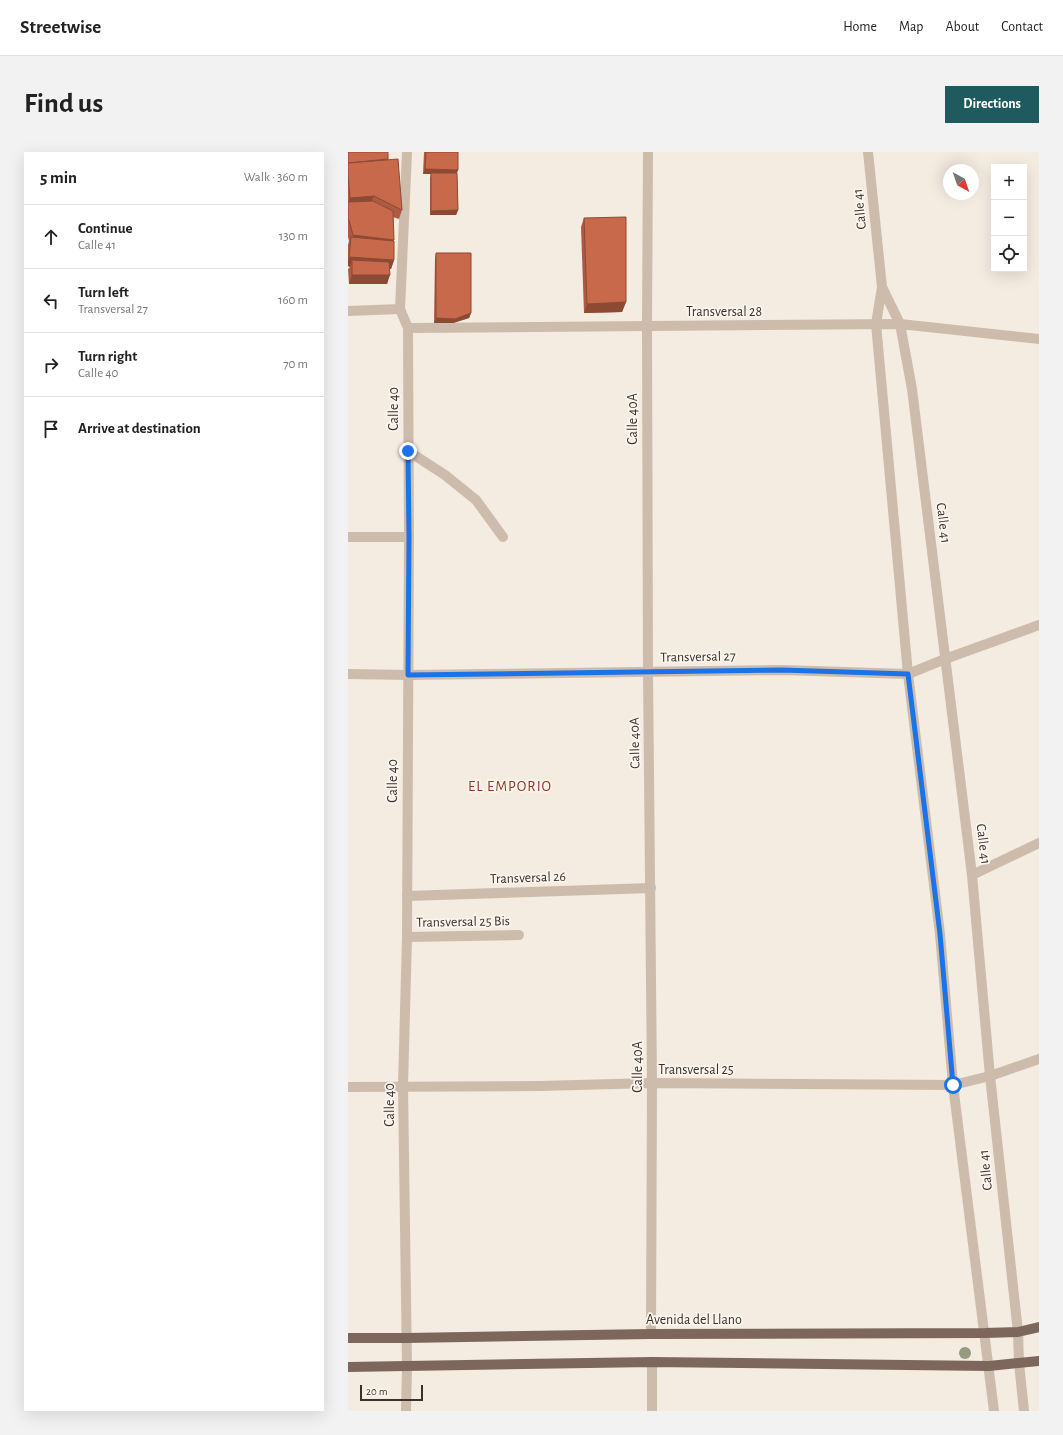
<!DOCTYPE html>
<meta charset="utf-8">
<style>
:root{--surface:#fff;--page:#f2f2f2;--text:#222;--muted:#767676;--line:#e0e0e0;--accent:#1f5a5e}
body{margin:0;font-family:"Alegreya Sans",sans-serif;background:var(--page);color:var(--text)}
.controls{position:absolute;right:12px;top:12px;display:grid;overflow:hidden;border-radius:0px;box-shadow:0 4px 16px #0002}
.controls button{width:36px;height:36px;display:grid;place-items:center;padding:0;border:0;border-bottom:1px solid var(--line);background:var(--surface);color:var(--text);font:20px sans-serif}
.compass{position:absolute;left:595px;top:12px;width:36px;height:36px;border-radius:50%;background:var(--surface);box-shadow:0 4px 16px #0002;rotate:140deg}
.scale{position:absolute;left:12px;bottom:10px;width:63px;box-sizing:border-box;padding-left:4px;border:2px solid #3b302b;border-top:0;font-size:11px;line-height:14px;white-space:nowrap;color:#3b302b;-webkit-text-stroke:3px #fbf5ee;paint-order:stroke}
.stop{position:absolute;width:12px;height:12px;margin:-9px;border:3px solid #1a73e8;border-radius:50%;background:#fff}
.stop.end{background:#1a73e8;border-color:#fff;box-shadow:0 1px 4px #0008}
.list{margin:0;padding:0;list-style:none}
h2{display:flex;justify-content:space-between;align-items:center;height:52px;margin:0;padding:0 16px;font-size:17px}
h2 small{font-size:13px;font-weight:400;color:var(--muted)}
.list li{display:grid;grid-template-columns:26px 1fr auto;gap:12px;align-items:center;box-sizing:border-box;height:64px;padding:0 16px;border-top:1px solid var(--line)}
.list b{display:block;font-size:15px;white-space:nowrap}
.list p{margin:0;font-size:13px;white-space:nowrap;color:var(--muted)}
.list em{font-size:13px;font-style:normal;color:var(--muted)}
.icon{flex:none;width:22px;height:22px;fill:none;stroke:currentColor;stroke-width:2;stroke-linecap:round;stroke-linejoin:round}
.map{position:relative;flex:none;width:691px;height:1259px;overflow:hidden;border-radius:0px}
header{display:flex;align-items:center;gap:24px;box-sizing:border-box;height:56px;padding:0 20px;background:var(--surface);border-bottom:1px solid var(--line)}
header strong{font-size:19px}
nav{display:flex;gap:22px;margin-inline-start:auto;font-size:14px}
.intro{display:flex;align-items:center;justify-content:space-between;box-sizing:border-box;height:96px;padding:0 24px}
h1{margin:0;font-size:28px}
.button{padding:10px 18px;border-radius:0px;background:var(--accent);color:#fff;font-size:14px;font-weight:700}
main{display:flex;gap:24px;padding:0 24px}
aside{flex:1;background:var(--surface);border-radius:0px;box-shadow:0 4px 16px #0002}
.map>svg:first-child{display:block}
</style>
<header>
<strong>Streetwise</strong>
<nav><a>Home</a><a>Map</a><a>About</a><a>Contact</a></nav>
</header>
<div class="intro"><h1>Find us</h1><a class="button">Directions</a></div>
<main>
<aside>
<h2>5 min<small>Walk · 360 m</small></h2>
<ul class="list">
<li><svg class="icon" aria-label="ahead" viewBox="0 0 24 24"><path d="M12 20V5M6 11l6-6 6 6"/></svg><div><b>Continue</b><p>Calle 41</p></div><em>130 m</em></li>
<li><svg class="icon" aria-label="left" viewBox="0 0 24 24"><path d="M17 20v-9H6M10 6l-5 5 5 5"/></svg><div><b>Turn left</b><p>Transversal 27</p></div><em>160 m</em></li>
<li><svg class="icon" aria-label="right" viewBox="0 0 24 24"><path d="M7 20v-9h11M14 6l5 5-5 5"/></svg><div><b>Turn right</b><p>Calle 40</p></div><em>70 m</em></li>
<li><svg class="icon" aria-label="arrive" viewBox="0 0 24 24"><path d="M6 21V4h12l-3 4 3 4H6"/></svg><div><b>Arrive at destination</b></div></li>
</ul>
</aside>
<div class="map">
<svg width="691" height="1259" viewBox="0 0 691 1259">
<rect width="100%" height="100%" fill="#f4ebe1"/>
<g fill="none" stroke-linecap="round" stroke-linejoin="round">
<!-- minor -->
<g stroke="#cdbbac" stroke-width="10">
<polyline points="300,0 299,174 300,520 304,931 303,1182"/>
<polyline points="520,0 534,135 528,172 560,522 592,782 605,933 646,1259"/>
<polyline points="534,135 552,172 564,237 624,723 642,924 670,1180 671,1211 676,1259"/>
<polyline points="0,159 52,157"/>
<polyline points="60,176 552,172 691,187"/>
<polyline points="60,299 97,323 128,348 155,385"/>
<polyline points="0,385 61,385"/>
<polyline points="0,522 60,523 434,518 560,522 597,507 691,473"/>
<polyline points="624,723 691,691"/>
<polyline points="59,744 303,736"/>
<polyline points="59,785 171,783"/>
<polyline points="0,935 192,934 304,931 605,933 642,924 691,907"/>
<polyline points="304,1210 304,1259"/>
<polyline points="58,1259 59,1215 55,934 59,785 61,385 60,176 52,157 59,0"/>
</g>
<!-- major -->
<g stroke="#7d675c" stroke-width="10">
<polyline points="0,1186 58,1186 303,1182 637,1181 670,1180 691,1175"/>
<polyline points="0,1215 304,1210 641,1214 691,1209"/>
</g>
</g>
<!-- trees -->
<circle fill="#969b7f" cx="617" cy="1201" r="6"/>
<!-- wall -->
<g fill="#ac5a40">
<polygon points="0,0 40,7 54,58 51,67 45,65 46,108 43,117 42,117 39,132 1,132 0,117 2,115 0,114 0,93 1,89 0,85"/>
<polygon points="76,0 110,0 110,18 109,21 110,58 108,63 82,63 82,26 83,22 75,22"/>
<polygon points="236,66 278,150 274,160 236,161 233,75"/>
<polygon points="88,101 123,161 121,166 105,171 86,171 87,106"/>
</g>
<!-- shaded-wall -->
<g fill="#8c4a34">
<polygon points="77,17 110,18 108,22 75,22"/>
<polygon points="26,44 22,53 0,50 2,46"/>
<polygon points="110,58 108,63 82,63 83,59"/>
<polygon points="5,83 46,88 43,97 2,92"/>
<polygon points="1,105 46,108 43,117 4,115 4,108 2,115 0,114 0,108"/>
<polygon points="4,123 42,123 39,132 1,132"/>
<polygon points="278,150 274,160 236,161 239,152"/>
<polygon points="123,161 121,166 105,171 86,171 88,166"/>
</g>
<!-- building -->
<g fill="#c8694b" stroke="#8c4a34">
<polygon points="0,0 40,0 40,7 0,11"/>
<polygon points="78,0 110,0 110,18 77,17"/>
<polygon points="50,7 54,58 26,44 2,46 0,23 0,11"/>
<polygon points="83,21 109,21 110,58 83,59"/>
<polygon points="25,49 45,59 46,88 5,83 1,68 0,67 0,50"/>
<polygon points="278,65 278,150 239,152 236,66"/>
<polygon points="3,85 46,89 46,108 1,105"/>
<polygon points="88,101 123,101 123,161 107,167 88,166"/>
<polygon points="4,108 41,110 42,123 4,123"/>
</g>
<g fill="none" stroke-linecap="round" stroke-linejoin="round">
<!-- route -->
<polyline stroke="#1a73e8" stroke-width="5" points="60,299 61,385 60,523 434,518 560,522 592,782 605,933"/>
</g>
<g text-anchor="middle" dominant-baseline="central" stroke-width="3.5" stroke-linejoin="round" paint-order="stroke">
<!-- street labels -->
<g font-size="14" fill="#3b302b" stroke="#fbf5ee">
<text transform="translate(512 57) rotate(-96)">Calle 41</text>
<text x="376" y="160">Transversal 28</text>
<text transform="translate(46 257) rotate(-90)">Calle 40</text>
<text transform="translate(285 267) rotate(-90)">Calle 40A</text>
<text transform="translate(595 371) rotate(83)">Calle 41</text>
<text transform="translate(350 505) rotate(-1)">Transversal 27</text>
<text transform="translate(287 591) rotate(-91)">Calle 40A</text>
<text transform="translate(45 629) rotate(-90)">Calle 40</text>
<text transform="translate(635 692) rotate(83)">Calle 41</text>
<text transform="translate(180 726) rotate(-2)">Transversal 26</text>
<text transform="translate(115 770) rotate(-1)">Transversal 25 Bis</text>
<text transform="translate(290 915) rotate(-90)">Calle 40A</text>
<text x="348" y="918">Transversal 25</text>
<text transform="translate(42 953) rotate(-90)">Calle 40</text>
<text transform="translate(638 1018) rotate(-96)">Calle 41</text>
<text x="346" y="1168">Avenida del Llano</text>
</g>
<!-- neighbourhood labels -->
<g font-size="15" letter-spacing="1" fill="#8c3b22" stroke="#fbf5ee">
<text x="162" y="634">EL EMPORIO</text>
</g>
</g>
</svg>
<div class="controls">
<button>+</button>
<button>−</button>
<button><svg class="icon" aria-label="locate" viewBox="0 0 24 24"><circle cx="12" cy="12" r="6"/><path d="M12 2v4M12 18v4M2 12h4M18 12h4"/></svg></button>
</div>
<svg class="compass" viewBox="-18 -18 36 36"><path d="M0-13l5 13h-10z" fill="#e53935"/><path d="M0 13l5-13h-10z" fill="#767676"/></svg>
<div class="scale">20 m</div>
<div class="stop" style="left:605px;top:933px"></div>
<div class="stop end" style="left:60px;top:299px"></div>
</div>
</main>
